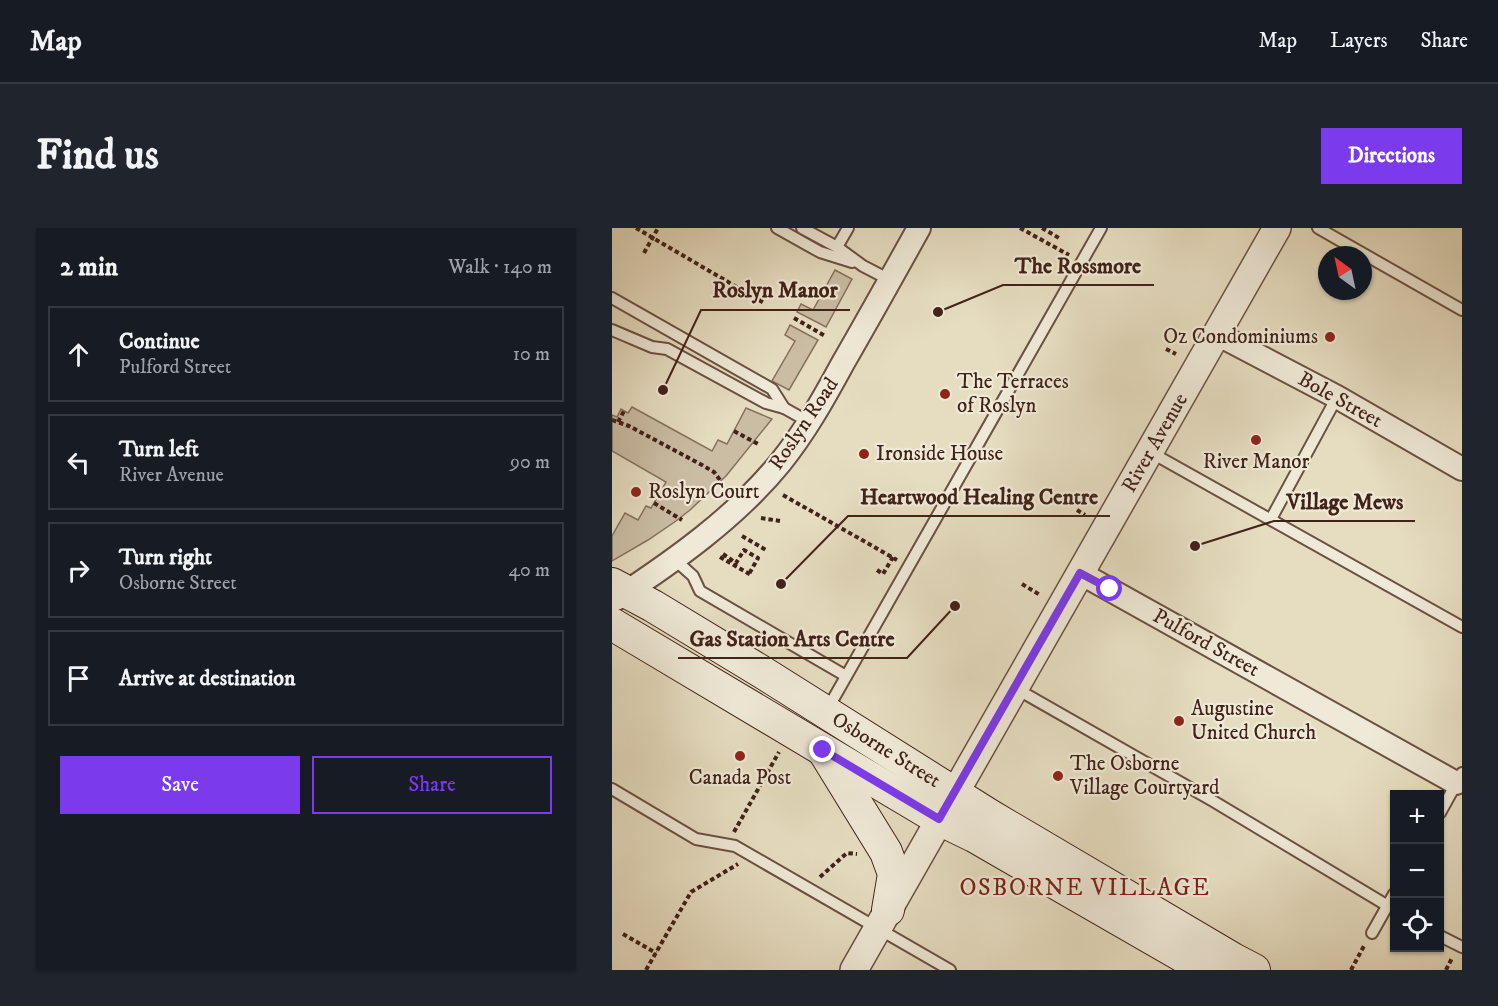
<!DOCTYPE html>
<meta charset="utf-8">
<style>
:root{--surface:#171b24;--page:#20242c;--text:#f1f3f6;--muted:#9ea1a6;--line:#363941;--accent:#7c3aed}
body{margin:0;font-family:"IM FELL DW Pica",serif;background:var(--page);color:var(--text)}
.controls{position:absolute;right:18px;bottom:18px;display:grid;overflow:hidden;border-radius:0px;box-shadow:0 2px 4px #0004}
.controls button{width:54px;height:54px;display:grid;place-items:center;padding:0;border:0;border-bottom:2px solid var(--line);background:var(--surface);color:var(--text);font:30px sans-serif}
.compass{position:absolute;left:706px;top:18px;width:54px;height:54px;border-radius:50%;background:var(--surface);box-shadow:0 2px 4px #0004;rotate:327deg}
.stop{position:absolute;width:18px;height:18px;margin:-14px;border:4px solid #7c3aed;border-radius:50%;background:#fff}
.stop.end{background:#7c3aed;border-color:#fff;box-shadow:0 2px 6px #0008}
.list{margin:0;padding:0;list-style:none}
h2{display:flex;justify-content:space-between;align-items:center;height:78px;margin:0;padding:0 24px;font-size:26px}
h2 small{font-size:20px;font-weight:400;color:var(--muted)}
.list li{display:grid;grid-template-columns:39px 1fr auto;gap:18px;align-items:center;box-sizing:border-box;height:96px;margin:0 12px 12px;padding:0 12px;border:2px solid var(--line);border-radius:0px}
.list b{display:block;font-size:22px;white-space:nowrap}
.list p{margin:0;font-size:20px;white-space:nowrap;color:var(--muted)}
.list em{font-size:20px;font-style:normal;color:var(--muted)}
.actions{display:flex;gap:12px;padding:18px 24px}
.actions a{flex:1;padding:14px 0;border:2px solid var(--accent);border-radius:0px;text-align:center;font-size:21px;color:var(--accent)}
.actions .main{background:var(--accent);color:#fff}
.icon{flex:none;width:33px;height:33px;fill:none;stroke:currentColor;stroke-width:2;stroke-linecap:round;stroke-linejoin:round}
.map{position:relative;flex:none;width:850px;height:742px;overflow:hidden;border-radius:0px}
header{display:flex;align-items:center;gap:36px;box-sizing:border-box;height:84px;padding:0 30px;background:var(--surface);border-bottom:2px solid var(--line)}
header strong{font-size:28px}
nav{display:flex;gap:33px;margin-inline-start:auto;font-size:21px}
.intro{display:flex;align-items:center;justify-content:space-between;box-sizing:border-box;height:144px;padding:0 36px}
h1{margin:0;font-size:42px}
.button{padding:15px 27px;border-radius:0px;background:var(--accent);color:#fff;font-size:21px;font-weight:700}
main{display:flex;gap:36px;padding:0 36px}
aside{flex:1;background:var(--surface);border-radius:0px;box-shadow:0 2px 4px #0004}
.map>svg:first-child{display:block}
</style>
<header>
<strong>Map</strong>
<nav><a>Map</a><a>Layers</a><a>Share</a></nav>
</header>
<div class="intro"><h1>Find us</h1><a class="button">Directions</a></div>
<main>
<aside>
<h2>2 min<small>Walk · 140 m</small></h2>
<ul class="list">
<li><svg class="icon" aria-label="ahead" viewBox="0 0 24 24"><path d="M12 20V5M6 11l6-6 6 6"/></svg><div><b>Continue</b><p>Pulford Street</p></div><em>10 m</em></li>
<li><svg class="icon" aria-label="left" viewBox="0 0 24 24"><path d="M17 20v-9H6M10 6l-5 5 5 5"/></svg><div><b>Turn left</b><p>River Avenue</p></div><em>90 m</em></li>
<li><svg class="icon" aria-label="right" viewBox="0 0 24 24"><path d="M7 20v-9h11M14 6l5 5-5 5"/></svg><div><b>Turn right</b><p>Osborne Street</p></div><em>40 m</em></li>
<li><svg class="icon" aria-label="arrive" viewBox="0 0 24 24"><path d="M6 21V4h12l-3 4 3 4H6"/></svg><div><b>Arrive at destination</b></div></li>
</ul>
<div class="actions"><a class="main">Save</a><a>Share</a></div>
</aside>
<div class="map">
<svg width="850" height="742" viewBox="0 0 850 742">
<rect width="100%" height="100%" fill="#e6ddc1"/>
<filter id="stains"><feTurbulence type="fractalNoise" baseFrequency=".00333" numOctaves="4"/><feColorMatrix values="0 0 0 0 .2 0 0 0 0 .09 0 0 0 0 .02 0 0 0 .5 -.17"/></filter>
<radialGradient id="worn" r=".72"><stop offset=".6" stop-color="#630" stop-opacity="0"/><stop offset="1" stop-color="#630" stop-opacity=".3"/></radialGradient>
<!-- green -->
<g fill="#cabda4" stroke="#86705e" stroke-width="1.5">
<polygon points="223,42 240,51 214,99 185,84 189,76 201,82"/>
<polygon points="178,97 206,112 177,162 160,153 183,113 173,107"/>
<polygon points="20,179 100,223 106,212 115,216 134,180 160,191 114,248 78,282 64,293 36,312 0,333 0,308 13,285 26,292 34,278 39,280 54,254 0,223 0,187 5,189 9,181 16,185"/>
</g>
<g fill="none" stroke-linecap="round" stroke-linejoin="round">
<!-- service casing -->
<g stroke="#6a5142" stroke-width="14">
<g id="service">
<polyline points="165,0 208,24 240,34"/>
<polyline points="190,0 225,19 251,38 278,52"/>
<polyline points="706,0 850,82"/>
<polyline points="225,19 236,0"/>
<polyline points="0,70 160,161 172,180"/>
<polyline points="0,102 40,119 55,121 154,175 172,180 197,194"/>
<polyline points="538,224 850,399"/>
<polyline points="659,291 725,169"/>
<polyline points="62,331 81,348 88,363 234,448"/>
<polyline points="403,460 601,573 776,678"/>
<polyline points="215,482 489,0"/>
<polyline points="0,561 84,611 123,618 338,742"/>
<polyline points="828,585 850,545"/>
<polyline points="760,705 782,666"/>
<polyline points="828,708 850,719"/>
</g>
</g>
<!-- minor casing -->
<g stroke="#6a5142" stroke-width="26">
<g id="minor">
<polyline points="605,106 725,169 850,241"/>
<polyline points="468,345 844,555"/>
<path d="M4 371C62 333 124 289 168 235 193 204 212 170 231 135 257 90 282 45 307 0"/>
</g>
</g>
<!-- tertiary casing -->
<g stroke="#6a5142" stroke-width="30">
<polyline id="tertiary" points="242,742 665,0"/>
</g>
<!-- secondary casing -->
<g stroke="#412218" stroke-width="34">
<g id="secondary">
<polyline points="0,356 41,378 150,444 377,587 621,731 642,742"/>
<polyline points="0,396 327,591 362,608 595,742"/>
<polyline points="213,525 274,624 282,646 276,682"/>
</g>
</g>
<!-- path -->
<g stroke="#412218" stroke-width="4" stroke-dasharray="4.5 3" stroke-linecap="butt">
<polyline points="24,0 152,75"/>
<polyline points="408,0 457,27"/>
<polyline points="430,0 447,10"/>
<polyline points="32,25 46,0"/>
<polyline points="148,72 155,58"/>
<polyline points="182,90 213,108"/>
<polyline points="554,121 564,126"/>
<polyline points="0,192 17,198 90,237 102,244 111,256"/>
<polyline points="6,194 12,183"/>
<polyline points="122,203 146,216"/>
<polyline points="171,267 285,332"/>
<polyline points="42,275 70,292"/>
<polyline points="465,282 473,287"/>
<polyline points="149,290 168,293"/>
<polyline points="130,308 154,322"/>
<polyline points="111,326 124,335 132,322 146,330 137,346"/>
<polyline points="108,329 139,347"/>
<polyline points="265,342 271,346 281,329"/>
<polyline points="410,356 428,367"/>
<polyline points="122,604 167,524"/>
<polyline points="208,649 235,625 245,626"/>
<polyline points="11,706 44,725"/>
<polyline points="34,742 79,664 126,636"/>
<polyline points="739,742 753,716"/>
<polyline points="834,742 840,730"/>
</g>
<!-- service -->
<use href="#service" stroke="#efe9d7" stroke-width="10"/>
<!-- minor -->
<use href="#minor" stroke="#efe9d7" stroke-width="22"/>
<!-- tertiary -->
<use href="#tertiary" stroke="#efe9d7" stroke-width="27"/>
<!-- secondary -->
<use href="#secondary" stroke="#efe9d7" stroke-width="32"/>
</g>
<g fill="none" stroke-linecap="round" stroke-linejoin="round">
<!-- route -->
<polyline stroke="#7c3aed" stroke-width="8" points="211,522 327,591 468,345 498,361"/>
</g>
<!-- markers -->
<g fill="#8f2418" stroke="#efe9d7" stroke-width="2">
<circle cx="718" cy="109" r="6"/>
<circle cx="333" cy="166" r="6"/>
<circle cx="644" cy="212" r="6"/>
<circle cx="252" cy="226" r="6"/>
<circle cx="24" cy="264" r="6"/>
<circle cx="567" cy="493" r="6"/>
<circle cx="128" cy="528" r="6"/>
<circle cx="446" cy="548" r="6"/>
</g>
<g text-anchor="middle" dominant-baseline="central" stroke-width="4.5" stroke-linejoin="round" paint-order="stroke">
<!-- poi labels -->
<g font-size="21" fill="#412218" stroke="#efe9d7" text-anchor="start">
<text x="706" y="109" text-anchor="end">Oz Condominiums</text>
<text x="345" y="154">The Terraces<tspan x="345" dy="24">of Roslyn</tspan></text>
<text x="264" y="226">Ironside House</text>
<text x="644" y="234" text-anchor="middle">River Manor</text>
<text x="36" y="264">Roslyn Court</text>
<text x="579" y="481">Augustine<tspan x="579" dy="24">United Church</tspan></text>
<text x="458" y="536">The Osborne<tspan x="458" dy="24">Village Courtyard</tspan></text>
<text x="128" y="550" text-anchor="middle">Canada Post</text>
</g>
<!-- street labels -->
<g font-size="21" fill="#412218" stroke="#efe9d7">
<text transform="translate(728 172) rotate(29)">Bole Street</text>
<text transform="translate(192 196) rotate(-56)">Roslyn Road</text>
<text transform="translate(543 215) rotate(-60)">River Avenue</text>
<text transform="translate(594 415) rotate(29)">Pulford Street</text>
<text transform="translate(274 522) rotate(32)">Osborne Street</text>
</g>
<!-- quarter labels -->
<g font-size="24" letter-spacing="1.5" fill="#7a1f14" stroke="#efe9d7">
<text x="473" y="660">OSBORNE VILLAGE</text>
</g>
</g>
<!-- callouts -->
<path fill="none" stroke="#412218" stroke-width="2" d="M326 84L391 57H542M51 162L89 82H238M169 356L236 288H498M583 318L662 293H803M343 378L295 430H66"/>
<g fill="#412218" stroke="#efe9d7" stroke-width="2">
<circle cx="326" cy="84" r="6"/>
<circle cx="51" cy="162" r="6"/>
<circle cx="169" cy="356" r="6"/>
<circle cx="583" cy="318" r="6"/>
<circle cx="343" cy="378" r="6"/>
</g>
<g font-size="22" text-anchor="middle" font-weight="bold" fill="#412218" stroke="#efe9d7" stroke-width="4.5" stroke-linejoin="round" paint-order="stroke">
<text x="466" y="45">The Rossmore</text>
<text x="163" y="69">Roslyn Manor</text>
<text x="367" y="276">Heartwood Healing Centre</text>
<text x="733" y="281">Village Mews</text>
<text x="180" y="418">Gas Station Arts Centre</text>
</g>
<rect width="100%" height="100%" filter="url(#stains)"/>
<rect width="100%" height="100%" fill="url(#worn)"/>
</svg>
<div class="controls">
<button>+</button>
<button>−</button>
<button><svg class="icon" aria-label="locate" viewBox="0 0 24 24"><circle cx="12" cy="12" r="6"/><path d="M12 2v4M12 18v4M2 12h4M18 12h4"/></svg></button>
</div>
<svg class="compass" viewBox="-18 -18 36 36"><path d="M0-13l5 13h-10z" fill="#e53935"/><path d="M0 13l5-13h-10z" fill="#9ea1a6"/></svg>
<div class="stop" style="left:498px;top:361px"></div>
<div class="stop end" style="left:211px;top:522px"></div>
</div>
</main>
